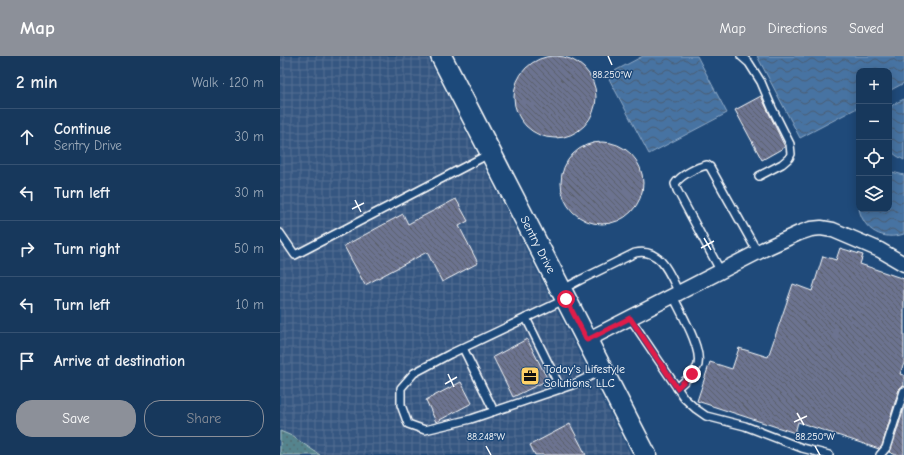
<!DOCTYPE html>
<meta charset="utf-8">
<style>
:root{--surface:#17385c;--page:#203f62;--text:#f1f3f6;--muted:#9eacbb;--line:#365272;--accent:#8c9099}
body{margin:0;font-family:"Comic Neue",sans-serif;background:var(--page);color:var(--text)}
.controls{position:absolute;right:12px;top:12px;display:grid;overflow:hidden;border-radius:8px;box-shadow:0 2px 10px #0003}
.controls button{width:36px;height:36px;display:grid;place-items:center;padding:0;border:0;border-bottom:1px solid var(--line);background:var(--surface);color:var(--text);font:20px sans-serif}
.stop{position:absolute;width:12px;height:12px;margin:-9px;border:3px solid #e11d48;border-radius:50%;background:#fff}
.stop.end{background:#e11d48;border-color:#fff;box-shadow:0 1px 4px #0008}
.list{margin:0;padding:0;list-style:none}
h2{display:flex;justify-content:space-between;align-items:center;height:52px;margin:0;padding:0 16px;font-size:17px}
h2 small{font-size:13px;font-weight:400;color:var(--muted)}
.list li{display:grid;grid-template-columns:26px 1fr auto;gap:12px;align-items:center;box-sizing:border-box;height:56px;padding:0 16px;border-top:1px solid var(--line)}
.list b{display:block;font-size:15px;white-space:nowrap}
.list p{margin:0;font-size:13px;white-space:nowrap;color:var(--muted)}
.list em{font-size:13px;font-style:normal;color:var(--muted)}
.actions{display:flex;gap:8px;padding:12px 16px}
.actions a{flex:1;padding:9px 0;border:1px solid var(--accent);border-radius:16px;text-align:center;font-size:14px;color:var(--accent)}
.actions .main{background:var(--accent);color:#fff}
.icon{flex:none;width:22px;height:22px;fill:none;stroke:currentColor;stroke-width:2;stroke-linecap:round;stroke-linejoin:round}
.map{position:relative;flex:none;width:624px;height:399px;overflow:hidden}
header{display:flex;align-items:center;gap:24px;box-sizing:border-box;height:56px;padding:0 20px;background:var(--accent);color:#fff}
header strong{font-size:19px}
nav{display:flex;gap:22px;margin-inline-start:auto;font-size:14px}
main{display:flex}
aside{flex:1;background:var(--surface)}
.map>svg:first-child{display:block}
</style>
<header>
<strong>Map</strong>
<nav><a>Map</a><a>Directions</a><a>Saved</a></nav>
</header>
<main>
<aside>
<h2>2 min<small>Walk · 120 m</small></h2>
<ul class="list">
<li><svg class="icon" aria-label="ahead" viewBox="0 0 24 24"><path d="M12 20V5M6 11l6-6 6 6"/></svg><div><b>Continue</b><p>Sentry Drive</p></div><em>30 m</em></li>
<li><svg class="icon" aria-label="left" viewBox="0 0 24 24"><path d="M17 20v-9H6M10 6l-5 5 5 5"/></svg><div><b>Turn left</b></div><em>30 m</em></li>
<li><svg class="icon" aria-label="right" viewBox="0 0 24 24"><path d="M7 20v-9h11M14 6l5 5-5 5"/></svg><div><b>Turn right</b></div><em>50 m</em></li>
<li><svg class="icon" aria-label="left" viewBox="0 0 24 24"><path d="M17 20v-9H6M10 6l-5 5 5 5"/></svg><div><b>Turn left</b></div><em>10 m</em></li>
<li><svg class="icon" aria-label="arrive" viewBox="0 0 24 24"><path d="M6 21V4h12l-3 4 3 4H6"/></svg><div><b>Arrive at destination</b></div></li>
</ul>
<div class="actions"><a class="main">Save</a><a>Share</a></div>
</aside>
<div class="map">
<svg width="624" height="399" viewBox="0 0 624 399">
<defs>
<pattern id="industrial-grid" width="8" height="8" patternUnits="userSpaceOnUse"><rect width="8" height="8" fill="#365681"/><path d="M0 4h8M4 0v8" fill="none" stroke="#546f94"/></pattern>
<pattern id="grass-dots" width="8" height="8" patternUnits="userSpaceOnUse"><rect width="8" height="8" fill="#55848d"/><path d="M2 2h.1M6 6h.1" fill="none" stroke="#516b70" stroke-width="1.8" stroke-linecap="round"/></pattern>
<pattern id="water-waves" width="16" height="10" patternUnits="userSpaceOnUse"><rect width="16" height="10" fill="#4773a2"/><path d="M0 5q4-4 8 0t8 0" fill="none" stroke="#4a5e73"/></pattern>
<pattern id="building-back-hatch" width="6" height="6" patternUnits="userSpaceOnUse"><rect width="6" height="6" fill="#6c7390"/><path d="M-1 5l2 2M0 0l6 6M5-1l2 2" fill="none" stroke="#5a5e6b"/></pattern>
</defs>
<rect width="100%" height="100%" fill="#1f4a7a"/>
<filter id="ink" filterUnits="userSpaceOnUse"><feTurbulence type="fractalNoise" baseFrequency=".025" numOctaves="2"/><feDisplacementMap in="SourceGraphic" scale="8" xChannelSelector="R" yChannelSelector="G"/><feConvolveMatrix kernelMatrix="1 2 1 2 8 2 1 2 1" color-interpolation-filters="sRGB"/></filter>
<g filter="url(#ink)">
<!-- industrial -->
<polygon fill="url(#industrial-grid)" points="0,0 147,0 351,399 0,399"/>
<!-- grass -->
<polygon fill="url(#grass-dots)" stroke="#aac2c6" points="0,375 12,380 40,399 0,399"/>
<!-- water -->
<g fill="url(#water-waves)" stroke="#91abc7">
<polygon points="363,0 417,0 447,57 369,98 327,19"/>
<polygon points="477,0 624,0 624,27 609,35 609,15 579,15 579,51 520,82"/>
<polygon points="624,43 624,104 617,100 609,94 609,53 614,48"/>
<path d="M612 116 624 119V178C603 185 584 175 579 153H609V117Z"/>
</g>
<!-- building -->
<g fill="url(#building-back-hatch)" stroke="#fff">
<circle cx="275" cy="41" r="41"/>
<polygon points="481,40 505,91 482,104 455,54"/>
<circle cx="322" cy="127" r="41"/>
<polygon points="176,143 188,165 179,170 198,207 162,226 147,196 85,229 64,190 123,158 128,168"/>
<polygon points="560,192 583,199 580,208 624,223 624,307 620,318 624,319 624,330 621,331 619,333 602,390 599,393 518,366 515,377 417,345 430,306 452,313 459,292 488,301 513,228 532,235 543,200 556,204"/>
<polygon points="247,283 268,324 233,341 213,301"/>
<polygon points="181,326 192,347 156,366 146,344"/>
<polygon points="624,352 624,399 616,399 609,396 611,394"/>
<polygon points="290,368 306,399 255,399 250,389"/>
</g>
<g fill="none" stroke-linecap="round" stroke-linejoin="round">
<!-- lane casing -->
<g stroke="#fff" stroke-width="10">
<g id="lane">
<polyline points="461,0 469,7 481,26 492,52 510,88 511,98 509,102 502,108 479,120"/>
<polyline points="0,177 15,199 209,98"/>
<path d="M441 216 397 134 395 128C400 119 418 111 427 109L430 111 478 197"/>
<path d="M283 233 300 224 355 197C381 191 390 219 399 237"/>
<path d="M393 240C401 257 422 292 418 309 415 318 403 326 397 332"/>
<polyline points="286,243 170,298 134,317 121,332 121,349 128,368 145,374 191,363 292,329 321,315"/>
<polyline points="246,262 281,333"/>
<polyline points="350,262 404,342 416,353 426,360 465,370 522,392 549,399"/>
<polyline points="183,292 214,355"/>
<polyline points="600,399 606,392 624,335"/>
</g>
</g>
<!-- street casing -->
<g stroke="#fff" stroke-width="17">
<polyline id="street" points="307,284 484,193 519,177 531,173 541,172 553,174 600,194 624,208"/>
</g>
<!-- secondary casing -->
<g stroke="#fff" stroke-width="23">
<g id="secondary">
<path id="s1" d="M161 0 366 399"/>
</g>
</g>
<!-- lane -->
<use href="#lane" stroke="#1f4a7a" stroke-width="7"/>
<!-- street -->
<use href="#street" stroke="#1f4a7a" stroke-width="14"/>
<!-- secondary -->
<use href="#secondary" stroke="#1f4a7a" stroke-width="20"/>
</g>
</g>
<g fill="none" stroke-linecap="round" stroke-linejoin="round" filter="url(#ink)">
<!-- route -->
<polyline stroke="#e11d48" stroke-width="5" points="286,243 307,284 350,262 397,332 412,318"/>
</g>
<!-- ticks -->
<path fill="none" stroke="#fff" stroke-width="1.5" d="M328 0 332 9M75 144 81 156M72 153 84 147M424 182 431 194M421 192 434 185M168 318 174 331M165 328 177 321M517 357 524 369M514 366 527 360M206 390 211 399M535 390 540 399"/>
<!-- icons -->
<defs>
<g id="office-square" transform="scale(1)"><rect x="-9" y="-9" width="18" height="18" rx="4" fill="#ffd166" stroke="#1f4a7a"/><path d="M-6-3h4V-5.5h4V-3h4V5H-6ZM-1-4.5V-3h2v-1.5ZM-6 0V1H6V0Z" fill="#111"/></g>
</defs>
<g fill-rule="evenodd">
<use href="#office-square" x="250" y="320"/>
</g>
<g text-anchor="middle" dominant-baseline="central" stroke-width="3" stroke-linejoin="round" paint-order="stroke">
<!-- street labels -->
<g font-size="12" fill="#fff" stroke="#1f4a7a">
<text stroke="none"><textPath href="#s1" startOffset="212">Sentry Drive</textPath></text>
</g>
<!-- poi labels -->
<g font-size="12" fill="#fff" stroke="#1f4a7a" text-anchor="start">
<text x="264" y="313">Today's Lifestyle<tspan x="264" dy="14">Solutions, LLC</tspan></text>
</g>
</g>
<g font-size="10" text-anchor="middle" fill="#fff" stroke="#1f4a7a" stroke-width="3" stroke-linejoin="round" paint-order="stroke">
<text x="332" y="22">88.250°W</text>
<text x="206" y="384">88.248°W</text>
<text x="535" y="384">88.250°W</text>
</g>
</svg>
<div class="controls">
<button>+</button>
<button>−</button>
<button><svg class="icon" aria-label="locate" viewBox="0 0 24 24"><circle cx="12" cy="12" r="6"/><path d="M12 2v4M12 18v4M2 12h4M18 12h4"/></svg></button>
<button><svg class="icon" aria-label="layers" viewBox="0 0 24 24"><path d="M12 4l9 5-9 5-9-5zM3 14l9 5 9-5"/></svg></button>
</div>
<div class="stop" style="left:286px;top:243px"></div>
<div class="stop end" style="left:412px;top:318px"></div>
</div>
</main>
